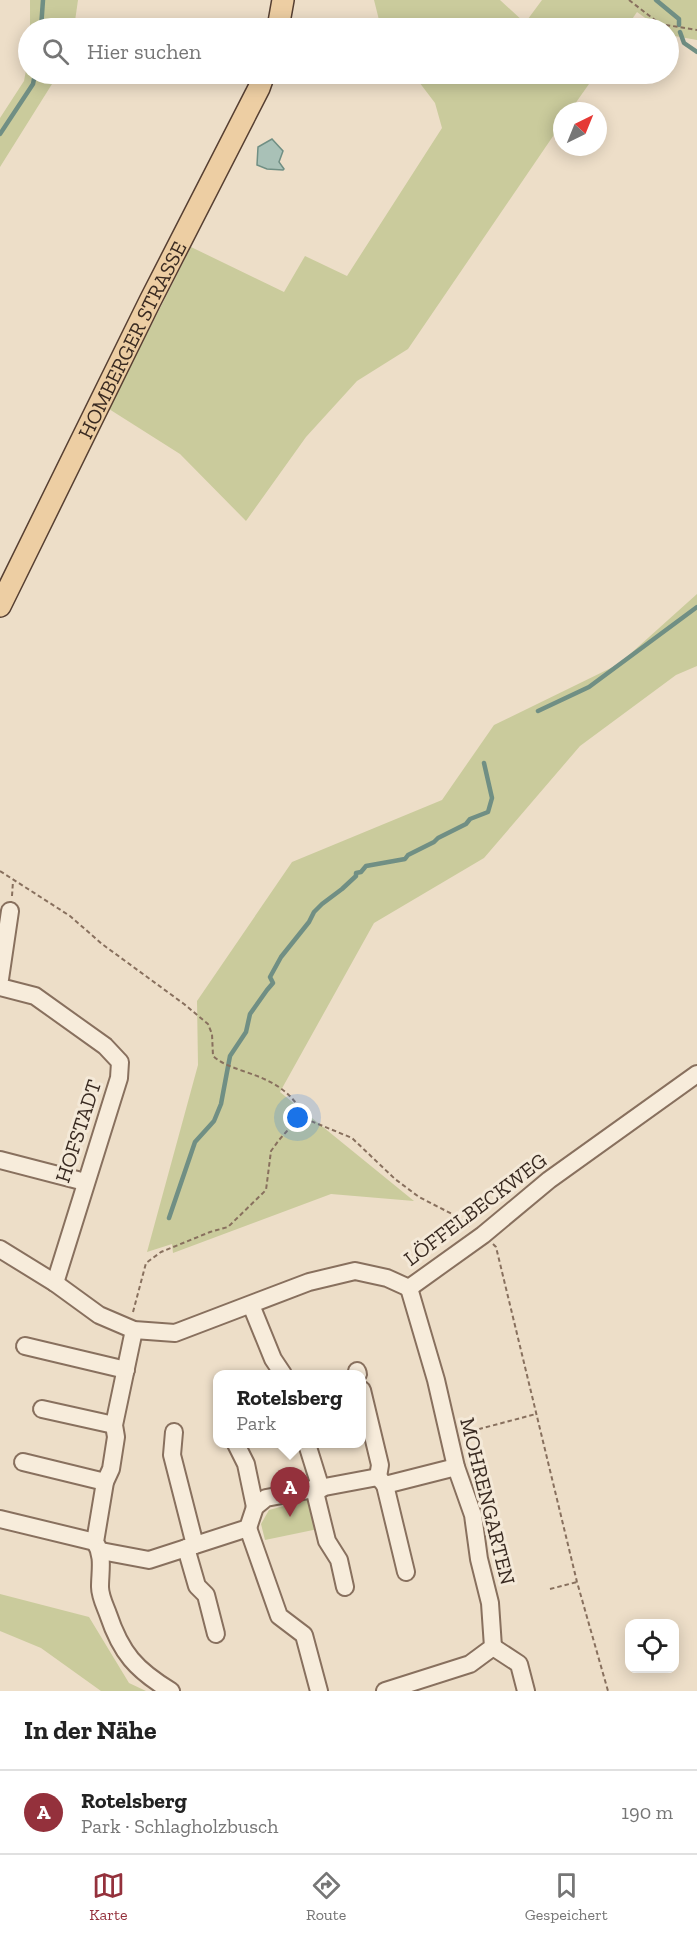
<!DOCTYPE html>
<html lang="de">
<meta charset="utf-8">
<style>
:root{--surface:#fff;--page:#f6f6f6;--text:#222;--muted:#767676;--line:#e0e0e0;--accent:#94313c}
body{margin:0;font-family:"Zilla Slab",serif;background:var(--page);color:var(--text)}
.controls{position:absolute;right:18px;bottom:18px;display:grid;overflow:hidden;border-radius:12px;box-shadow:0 3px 15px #0003}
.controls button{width:54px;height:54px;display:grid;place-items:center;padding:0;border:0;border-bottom:2px solid var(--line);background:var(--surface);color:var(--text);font:30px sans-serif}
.compass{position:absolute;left:553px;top:102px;width:54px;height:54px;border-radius:50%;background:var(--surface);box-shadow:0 3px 15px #0003;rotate:43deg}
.you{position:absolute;left:298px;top:1118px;width:21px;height:21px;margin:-15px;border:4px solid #fff;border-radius:50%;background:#1a73e8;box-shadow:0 0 0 9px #1a73e833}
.badge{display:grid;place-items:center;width:39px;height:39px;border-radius:50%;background:var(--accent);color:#fff;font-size:20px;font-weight:700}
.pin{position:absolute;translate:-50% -50px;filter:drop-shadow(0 2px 3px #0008)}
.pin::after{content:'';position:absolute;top:32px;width:21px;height:18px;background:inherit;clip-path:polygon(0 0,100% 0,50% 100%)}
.popup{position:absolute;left:213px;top:1370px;width:153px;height:78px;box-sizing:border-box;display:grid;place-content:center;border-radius:12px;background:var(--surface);filter:drop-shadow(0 2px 4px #0005);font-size:20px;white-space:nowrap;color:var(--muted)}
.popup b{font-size:22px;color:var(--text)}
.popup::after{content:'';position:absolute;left:50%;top:100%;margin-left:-12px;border:12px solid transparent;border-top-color:var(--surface)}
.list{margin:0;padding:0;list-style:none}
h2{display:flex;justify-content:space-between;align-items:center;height:78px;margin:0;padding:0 24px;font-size:26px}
h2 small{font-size:20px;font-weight:400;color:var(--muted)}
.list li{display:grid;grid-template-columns:39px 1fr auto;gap:18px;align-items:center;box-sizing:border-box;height:84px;padding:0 24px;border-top:2px solid var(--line)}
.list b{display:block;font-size:22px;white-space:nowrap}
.list p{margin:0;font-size:20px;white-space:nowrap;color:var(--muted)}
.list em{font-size:20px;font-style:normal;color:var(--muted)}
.icon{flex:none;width:33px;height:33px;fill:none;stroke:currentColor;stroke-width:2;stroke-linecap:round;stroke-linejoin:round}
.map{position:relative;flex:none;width:697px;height:1691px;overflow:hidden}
.search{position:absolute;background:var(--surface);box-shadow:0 3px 15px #0003;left:18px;right:18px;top:18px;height:66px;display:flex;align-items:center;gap:15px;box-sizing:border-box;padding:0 21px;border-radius:33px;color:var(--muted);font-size:22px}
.sheet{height:162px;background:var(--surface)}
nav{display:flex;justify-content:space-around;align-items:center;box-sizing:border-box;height:84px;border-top:2px solid var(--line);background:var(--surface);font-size:16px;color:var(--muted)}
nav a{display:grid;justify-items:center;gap:3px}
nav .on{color:var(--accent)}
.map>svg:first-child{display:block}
</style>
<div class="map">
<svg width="697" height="1691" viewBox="0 0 697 1691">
<rect width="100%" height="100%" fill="#eddec8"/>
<!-- green -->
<g fill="#cacb9c">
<polygon points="30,0 78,0 74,28 30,28"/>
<polygon points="374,0 500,0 525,23 542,0 697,0 697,40 669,35 668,28 659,28 637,12 626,28 381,28"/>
<polygon points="28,60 28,74 82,74 83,76 52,84 0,167 0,118 24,81"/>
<polygon points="413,74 596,74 570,111 562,111 562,123 408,349 357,381 306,437 246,521 180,454 109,409 191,247 284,292 305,256 347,276 442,128 435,103"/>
<polygon points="697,594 697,666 676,675 580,746 484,858 374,923 280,1092 414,1201 331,1194 173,1253 172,1244 147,1252 198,1065 197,1001 292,862 442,800 494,725 619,664"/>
<polygon points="310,1499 318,1529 265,1540 261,1524 269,1510"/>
<polygon points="0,1594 89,1617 129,1683 146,1691 101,1691 41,1648 0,1631"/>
</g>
<!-- water -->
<polygon fill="#a9c1b7" stroke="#708f84" stroke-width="1.5" points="272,139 283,151 279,162 284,169 283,170 267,169 257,165 258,147"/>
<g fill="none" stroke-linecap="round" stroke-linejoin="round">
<!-- stream -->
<g stroke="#708f84" stroke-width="4.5">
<polyline points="656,0 679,19 679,25"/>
<polyline points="41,28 43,0"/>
<polyline points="680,32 684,43 697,52"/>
<polyline points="0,134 33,84 35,74"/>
<polyline points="538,711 589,687 697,607"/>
<polyline points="169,1218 195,1142 214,1121 221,1104 230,1056 246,1032 250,1014 267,990 273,983 270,977 281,957 309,922 314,912 322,904 342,889 356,876 356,873 361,872 366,866 405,859 408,855 434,842 438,838 466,824 470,819 488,812 492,798 484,763"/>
</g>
<!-- minor casing -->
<g stroke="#88705e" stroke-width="20">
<g id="minor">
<polyline points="0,979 10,911"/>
<polyline points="0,987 35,996 105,1046 120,1062 119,1078 55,1283"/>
<polyline points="0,1160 85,1182"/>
<polyline points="0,1249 55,1283 99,1315 134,1330 175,1333 309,1282 355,1271 387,1278 409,1288 483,1235 549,1180 697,1074"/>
<polyline points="251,1305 273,1359 283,1374"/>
<path d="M134 1330 114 1425 116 1437 111 1469 105 1482 95 1542C104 1556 100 1571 100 1587 100 1596 105 1606 108 1614 121 1653 136 1670 171 1691"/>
<polyline points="25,1346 126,1370"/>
<polyline points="357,1371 358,1374"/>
<polyline points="362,1390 380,1465 378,1477"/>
<polyline points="42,1409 114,1425"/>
<polyline points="174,1432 172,1455 195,1545"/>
<polyline points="236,1444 246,1464 255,1507"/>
<polyline points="307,1444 321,1489"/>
<polyline points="23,1462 105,1482"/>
<polyline points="385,1485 406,1572"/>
<polyline points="314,1488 327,1541 339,1560 345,1587"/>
<polyline points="0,1519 95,1542"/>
<polyline points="248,1528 279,1616 304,1635 319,1691"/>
<polyline points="186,1548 197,1586 206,1595 216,1634"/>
<polyline points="101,1551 149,1560 248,1528 255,1507 266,1498 378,1477 385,1485 456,1467"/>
<polyline points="493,1647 519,1664 526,1691"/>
<polyline points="385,1691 470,1664 493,1647 490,1603 479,1559 473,1515 456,1467 436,1380 409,1288"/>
</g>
</g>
<!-- major casing -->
<g stroke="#563f32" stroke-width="24">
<g id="major">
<polyline points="278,28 283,0"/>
<path id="s1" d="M0 606 150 301 259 88 264 74"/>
</g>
</g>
<!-- path -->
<g stroke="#88705e" stroke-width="2" stroke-dasharray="4.5 3" stroke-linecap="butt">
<polyline points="629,0 660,24 697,30"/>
<path d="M0 871 70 916 102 944 184 1004 208 1024 212 1034 213 1056C222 1064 232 1067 243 1071 273 1081 291 1090 306 1119L352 1138 395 1179 419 1197 452 1214 470 1226"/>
<polyline points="12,896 13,881"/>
<polyline points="493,1244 496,1247 577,1582 608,1691"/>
<polyline points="133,1312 146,1263 161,1252 210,1232 228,1227 266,1190 271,1151 279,1140 287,1131 306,1119"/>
<polyline points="464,1433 536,1414"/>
<polyline points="550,1589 577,1582"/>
</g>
<!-- minor -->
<use href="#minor" stroke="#f7ecdb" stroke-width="16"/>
<!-- major -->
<use href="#major" stroke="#edcea3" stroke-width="21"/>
</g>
<g text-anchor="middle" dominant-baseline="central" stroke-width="6" stroke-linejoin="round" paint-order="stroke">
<!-- street labels -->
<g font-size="21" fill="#392a21" stroke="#f4e9d8">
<text stroke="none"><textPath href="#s1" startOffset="297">HOMBERGER STRASSE</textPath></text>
<text transform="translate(78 1131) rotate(-72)">HOFSTADT</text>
<text transform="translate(475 1209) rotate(-37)">LÖFFELBECKWEG</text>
<text transform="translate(488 1501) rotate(76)">MOHRENGARTEN</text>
</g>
</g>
</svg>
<div class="controls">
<button><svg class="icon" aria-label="locate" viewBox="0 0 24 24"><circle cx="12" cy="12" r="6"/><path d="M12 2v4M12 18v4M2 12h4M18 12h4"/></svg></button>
</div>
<svg class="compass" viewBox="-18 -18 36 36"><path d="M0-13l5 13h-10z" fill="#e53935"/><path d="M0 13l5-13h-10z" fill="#767676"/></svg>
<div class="you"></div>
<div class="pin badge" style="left:290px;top:1517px">A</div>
<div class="popup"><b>Rotelsberg</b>Park</div>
<div class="search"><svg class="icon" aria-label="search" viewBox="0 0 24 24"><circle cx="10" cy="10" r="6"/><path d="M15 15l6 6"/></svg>Hier suchen</div>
</div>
<section class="sheet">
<h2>In der Nähe<small></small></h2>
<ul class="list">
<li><span class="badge">A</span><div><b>Rotelsberg</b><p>Park · Schlagholzbusch</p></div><em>190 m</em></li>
</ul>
</section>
<nav>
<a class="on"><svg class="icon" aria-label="map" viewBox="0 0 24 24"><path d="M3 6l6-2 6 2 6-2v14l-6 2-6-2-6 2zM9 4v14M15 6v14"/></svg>Karte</a>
<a><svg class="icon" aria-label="directions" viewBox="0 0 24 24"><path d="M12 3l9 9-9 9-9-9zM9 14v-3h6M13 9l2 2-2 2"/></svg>Route</a>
<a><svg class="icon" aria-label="saved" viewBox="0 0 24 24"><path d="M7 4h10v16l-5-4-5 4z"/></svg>Gespeichert</a>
</nav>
